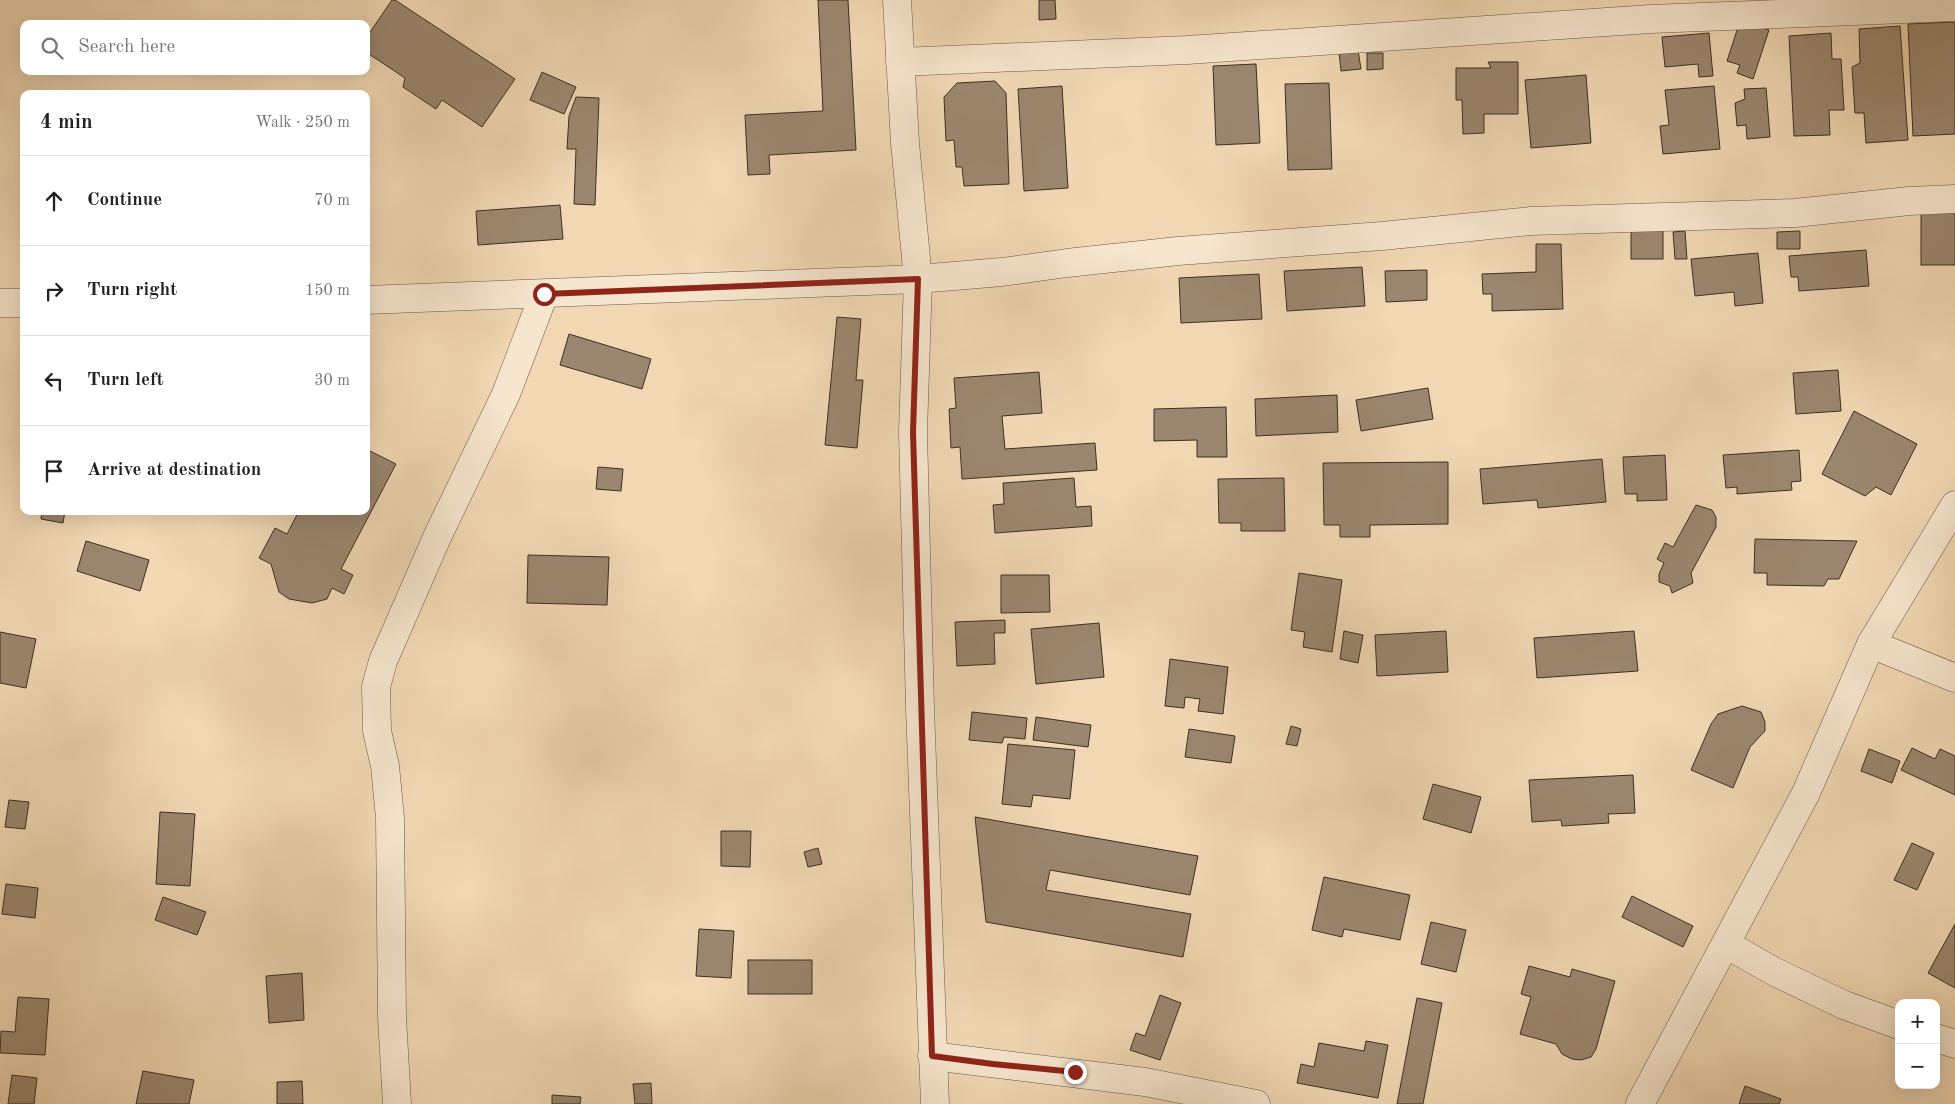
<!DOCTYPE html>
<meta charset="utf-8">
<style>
:root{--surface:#fff;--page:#f2f2f2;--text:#222;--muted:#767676;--line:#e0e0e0}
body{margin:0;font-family:"Old Standard TT",serif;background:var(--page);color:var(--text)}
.controls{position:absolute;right:15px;bottom:15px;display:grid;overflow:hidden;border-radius:10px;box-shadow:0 5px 20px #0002}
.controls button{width:45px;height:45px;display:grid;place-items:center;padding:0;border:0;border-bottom:1px solid var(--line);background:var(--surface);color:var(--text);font:25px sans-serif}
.stop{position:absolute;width:15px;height:15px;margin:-11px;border:4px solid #8f2418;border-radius:50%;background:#fff}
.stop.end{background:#8f2418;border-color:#fff;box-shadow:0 1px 5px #0008}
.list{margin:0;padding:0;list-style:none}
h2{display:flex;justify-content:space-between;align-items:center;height:65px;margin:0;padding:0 20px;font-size:21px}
h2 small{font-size:16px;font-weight:400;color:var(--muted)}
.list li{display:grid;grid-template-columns:32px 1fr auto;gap:15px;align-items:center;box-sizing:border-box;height:90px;padding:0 20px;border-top:1px solid var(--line)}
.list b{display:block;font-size:19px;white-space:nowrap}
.list em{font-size:16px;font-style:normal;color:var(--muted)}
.icon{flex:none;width:28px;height:28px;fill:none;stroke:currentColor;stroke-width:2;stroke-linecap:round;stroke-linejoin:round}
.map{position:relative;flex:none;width:1955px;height:1104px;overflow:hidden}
.search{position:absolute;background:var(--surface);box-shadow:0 5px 20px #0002;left:20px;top:20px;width:350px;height:55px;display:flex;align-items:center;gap:12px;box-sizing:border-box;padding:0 18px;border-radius:10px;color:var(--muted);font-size:19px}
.panel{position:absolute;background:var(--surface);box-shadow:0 5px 20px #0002;left:20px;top:90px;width:350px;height:425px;border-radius:10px}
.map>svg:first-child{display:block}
</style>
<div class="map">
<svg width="1955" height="1104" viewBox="0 0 1955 1104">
<rect width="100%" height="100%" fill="#f1d8b3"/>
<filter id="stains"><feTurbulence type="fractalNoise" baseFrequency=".004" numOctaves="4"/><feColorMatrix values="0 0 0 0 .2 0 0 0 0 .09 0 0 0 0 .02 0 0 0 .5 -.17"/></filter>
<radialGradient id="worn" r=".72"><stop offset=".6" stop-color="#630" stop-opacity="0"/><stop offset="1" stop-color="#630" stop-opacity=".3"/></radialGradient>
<!-- building -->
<g fill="#9b876f" stroke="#3d2f25">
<polygon points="392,0 395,0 515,79 482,127 442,100 436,109 403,87 405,78 366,52 366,38"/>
<polygon points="818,0 848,0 856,150 769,155 770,174 748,175 745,115 823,111"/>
<polygon points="1039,0 1055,0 1056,19 1039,20"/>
<polygon points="1740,21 1769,30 1753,79 1737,73 1740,65 1727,61"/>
<polygon points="1955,22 1955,134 1913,136 1908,24"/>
<polygon points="1900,26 1908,140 1866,143 1864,113 1855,113 1852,67 1860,63 1859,29"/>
<polygon points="1709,33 1713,76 1699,77 1698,64 1665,67 1662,37"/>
<polygon points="1831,33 1832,59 1841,59 1844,110 1829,110 1830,135 1794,136 1789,36"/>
<polygon points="1358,50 1361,69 1341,71 1339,52"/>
<polygon points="1367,53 1383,53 1383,69 1367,70"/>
<polygon points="1488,62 1518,62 1518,114 1484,114 1484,133 1463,134 1462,100 1456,100 1456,68 1491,68"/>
<polygon points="1256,64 1260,143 1216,145 1213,66"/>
<polygon points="542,72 576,87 564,114 530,100"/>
<polygon points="1586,75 1591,143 1531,148 1525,80"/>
<polygon points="995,81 1006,93 1009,184 964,186 962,167 956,167 954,140 946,141 944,97 957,83"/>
<polygon points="1329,83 1332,169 1288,170 1285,84"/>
<polygon points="1062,86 1068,188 1024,191 1018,89"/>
<polygon points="1714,86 1720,149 1663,154 1660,126 1669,125 1665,90"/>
<polygon points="1766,88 1770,137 1747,139 1746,125 1737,126 1735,103 1745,99 1744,89"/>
<polygon points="576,97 599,98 595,205 574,204 576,149 567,149 569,116"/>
<polygon points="560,205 563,239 478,245 476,211"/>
<rect x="1921" y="209" width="34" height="56"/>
<rect x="1631" y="230" width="32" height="29"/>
<polygon points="1685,231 1687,259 1675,259 1673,232"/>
<polygon points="1800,231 1800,249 1777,249 1777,232"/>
<polygon points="1536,244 1561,244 1563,309 1492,311 1492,294 1483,294 1482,274 1536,272"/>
<polygon points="1866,250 1869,286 1799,291 1798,277 1791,277 1789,256"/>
<polygon points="1758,253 1763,303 1735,306 1734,292 1695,296 1691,259"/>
<polygon points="1362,267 1365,306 1287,311 1284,271"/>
<polygon points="1427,270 1427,300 1386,302 1385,271"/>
<polygon points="1259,274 1262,319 1181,323 1179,278"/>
<polygon points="837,317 861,319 856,380 863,380 857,448 825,445"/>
<polygon points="569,334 651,359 642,389 560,365"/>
<polygon points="1838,370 1841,411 1796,414 1793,373"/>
<polygon points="1039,372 1042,413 1002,416 1005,449 1095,443 1097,470 962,479 960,447 951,448 949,409 956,408 954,378"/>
<polygon points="1428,388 1433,419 1361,431 1356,400"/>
<polygon points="1337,395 1338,432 1256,436 1255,399"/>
<polygon points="1226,407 1227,457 1197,457 1197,440 1154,441 1154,409"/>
<polygon points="1854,411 1917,444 1891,495 1876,487 1865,496 1822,474"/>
<polygon points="366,449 396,464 341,569 353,575 344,594 332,588 327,599 312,603 289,599 279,592 271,564 259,558 275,528 287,534 299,511 366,511"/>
<polygon points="1799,450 1801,481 1791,482 1792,490 1737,494 1737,487 1726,488 1723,455"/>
<polygon points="1665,455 1667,500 1637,501 1637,494 1625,494 1623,457"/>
<polygon points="1602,459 1606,502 1538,508 1537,500 1483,504 1480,469"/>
<polygon points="1448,462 1448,524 1370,525 1370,537 1340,537 1340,525 1324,525 1323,463"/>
<polygon points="598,467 623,469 621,491 596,489"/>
<polygon points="1074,478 1076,507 1091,506 1092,526 995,533 993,505 1004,504 1003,483"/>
<polygon points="1284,478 1285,531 1241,531 1241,523 1219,523 1218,479"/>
<polygon points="1696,505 1712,510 1716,517 1716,527 1691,573 1693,583 1672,593 1670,586 1659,582 1659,574 1664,563 1657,559 1665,543 1673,547"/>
<polygon points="42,511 65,511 63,523 41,519"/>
<polygon points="1755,539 1857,541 1839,579 1828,579 1824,586 1767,585 1767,573 1754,573"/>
<polygon points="86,541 149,560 140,591 77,571"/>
<polygon points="528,555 609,557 607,605 527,603"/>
<polygon points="1299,573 1342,580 1332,652 1303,647 1305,632 1291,630"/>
<polygon points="1001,575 1049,575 1050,612 1001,613"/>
<polygon points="1005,620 1005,633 994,633 995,664 957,666 955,622"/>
<polygon points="1099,623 1104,677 1036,684 1031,629"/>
<polygon points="1344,631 1363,635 1358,663 1340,659"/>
<polygon points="1446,631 1448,672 1377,676 1375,635"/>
<polygon points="1634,631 1638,671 1537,678 1534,638"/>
<polygon points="0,632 36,639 26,688 0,683"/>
<polygon points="1170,659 1228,667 1223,714 1198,711 1200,699 1185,697 1184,708 1165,706"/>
<polygon points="1742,706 1761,712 1765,722 1765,731 1750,747 1733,788 1691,770 1711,724 1718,714"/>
<polygon points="972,712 1027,718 1025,739 1004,737 1002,743 969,740"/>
<polygon points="1036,717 1091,725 1088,747 1033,740"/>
<polygon points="1291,726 1301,729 1297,746 1286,744"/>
<polygon points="1189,729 1235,736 1231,763 1185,757"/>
<polygon points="1008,744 1075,750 1070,799 1033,795 1031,807 1002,804"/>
<polygon points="1912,748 1935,759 1940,749 1955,756 1955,795 1901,770"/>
<polygon points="1869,749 1900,761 1892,783 1861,771"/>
<polygon points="1633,775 1635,813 1608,814 1609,823 1562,826 1561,820 1532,822 1529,780"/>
<polygon points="1433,784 1481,797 1471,833 1423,819"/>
<polygon points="9,800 29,802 25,829 5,827"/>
<polygon points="160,812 195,814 190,886 156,884"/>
<polygon points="975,817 1198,856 1190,895 1050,870 1046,890 1191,914 1183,957 986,922"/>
<polygon points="721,831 751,831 750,867 721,866"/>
<polygon points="1912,843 1934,853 1917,890 1894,880"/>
<polygon points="818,848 822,864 808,867 804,852"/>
<polygon points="1324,877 1410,895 1400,940 1344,929 1342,937 1312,930"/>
<polygon points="6,884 38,888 35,918 2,914"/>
<polygon points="1632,896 1693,926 1683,947 1622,917"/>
<polygon points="163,897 206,912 197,935 155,920"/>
<polygon points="1431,922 1466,930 1456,972 1421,964"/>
<polygon points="1955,924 1955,988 1928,973"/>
<polygon points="699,929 734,931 731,978 696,976"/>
<rect x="748" y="960" width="64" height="34"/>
<polygon points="1529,966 1570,977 1572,969 1615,981 1596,1049 1591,1057 1581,1060 1572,1059 1562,1054 1556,1044 1520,1034 1531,997 1521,994"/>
<polygon points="302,973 304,1020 269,1023 266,976"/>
<polygon points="1160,995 1181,1003 1160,1060 1130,1050 1136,1033 1145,1036"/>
<polygon points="18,997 49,999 45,1055 0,1053 1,1031 15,1032"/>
<polygon points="1417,998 1442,1003 1423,1104 1397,1104"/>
<polygon points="1366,1041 1388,1045 1378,1098 1297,1083 1301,1064 1314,1067 1319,1043 1364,1051"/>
<polygon points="143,1071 194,1080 189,1104 136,1104"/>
<polygon points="12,1075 37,1078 34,1104 8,1104"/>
<polygon points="302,1081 303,1104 277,1104 277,1082"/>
<polygon points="651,1083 652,1104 635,1104 633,1084"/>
<polygon points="1745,1086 1781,1099 1779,1104 1739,1104"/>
<polygon points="552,1095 581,1097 580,1104 552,1104"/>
</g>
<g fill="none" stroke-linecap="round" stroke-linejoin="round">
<!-- minor casing -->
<g stroke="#6a5948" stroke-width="29">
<g id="minor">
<polyline points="897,0 905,143 918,279 913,432 920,708 935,1104"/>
<polyline points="900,62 1187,50 1651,19 1955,7"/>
<polyline points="366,300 918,279 1002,272 1067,263 1178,251 1382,236 1531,221 1795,213 1909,201 1955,199"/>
<polyline points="0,303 24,303"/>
<polyline points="1871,644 1955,678"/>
<polyline points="1726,944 1775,972 1844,1005 1899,1025"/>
<polyline points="1936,1038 1955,1044"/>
<polyline points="932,1056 1145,1082 1256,1104"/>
<polyline points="397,1104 392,1017 390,818 385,766 377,731 376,687 383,661 438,535 506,394 544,294"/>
<polyline points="1640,1104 1806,793 1871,644 1955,505"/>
</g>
</g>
<!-- minor -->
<use href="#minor" stroke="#f6e6ce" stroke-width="28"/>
</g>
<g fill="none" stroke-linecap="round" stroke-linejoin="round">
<!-- route -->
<polyline stroke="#8f2418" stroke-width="6" points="544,294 918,279 913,432 932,1056 993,1064 1075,1072"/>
</g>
<rect width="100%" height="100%" filter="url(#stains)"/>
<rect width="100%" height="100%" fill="url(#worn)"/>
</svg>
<div class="controls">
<button>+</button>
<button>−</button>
</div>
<div class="stop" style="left:544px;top:294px"></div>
<div class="stop end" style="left:1075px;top:1072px"></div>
<div class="search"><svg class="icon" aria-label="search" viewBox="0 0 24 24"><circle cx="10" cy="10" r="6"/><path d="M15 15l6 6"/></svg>Search here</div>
<section class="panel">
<h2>4 min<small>Walk · 250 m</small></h2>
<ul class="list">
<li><svg class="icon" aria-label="ahead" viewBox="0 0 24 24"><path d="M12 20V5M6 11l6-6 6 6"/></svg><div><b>Continue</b></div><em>70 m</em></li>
<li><svg class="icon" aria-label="right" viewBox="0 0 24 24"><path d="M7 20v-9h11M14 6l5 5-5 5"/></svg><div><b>Turn right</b></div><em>150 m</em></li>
<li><svg class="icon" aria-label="left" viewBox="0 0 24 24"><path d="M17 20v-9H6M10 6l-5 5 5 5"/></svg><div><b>Turn left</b></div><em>30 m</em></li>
<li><svg class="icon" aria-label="arrive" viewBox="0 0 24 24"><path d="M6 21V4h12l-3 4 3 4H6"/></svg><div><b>Arrive at destination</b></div></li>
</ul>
</section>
</div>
